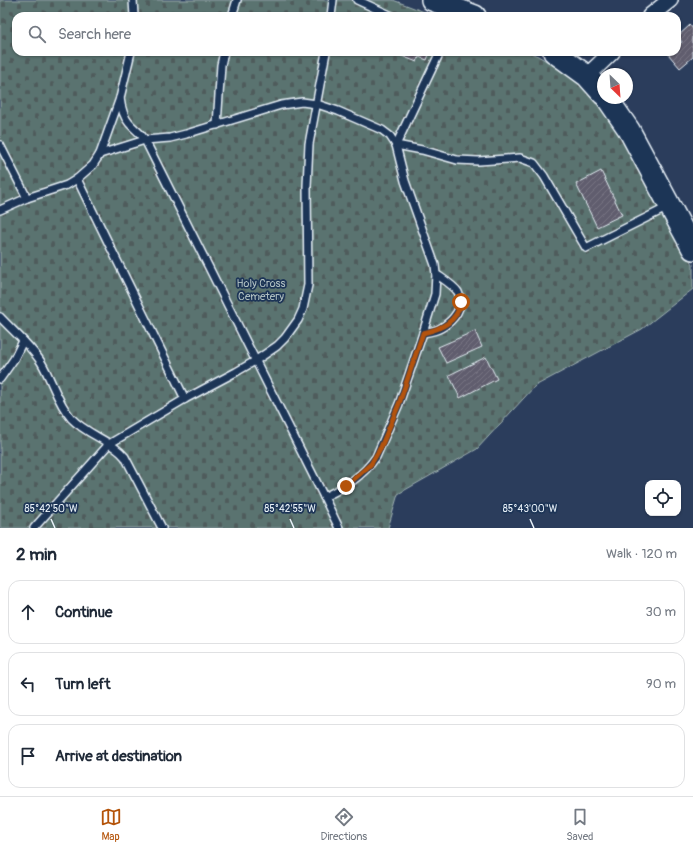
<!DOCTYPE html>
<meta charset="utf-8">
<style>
:root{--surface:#fff;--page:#f2f2f3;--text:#1f2937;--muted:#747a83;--line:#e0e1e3;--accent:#b45309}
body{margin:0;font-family:Pangolin,sans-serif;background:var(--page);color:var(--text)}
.controls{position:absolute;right:12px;bottom:12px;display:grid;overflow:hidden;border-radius:8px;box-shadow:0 1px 3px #0004}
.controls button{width:36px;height:36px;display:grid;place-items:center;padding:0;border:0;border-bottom:1px solid var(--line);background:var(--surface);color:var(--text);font:20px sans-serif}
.compass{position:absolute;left:597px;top:68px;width:36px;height:36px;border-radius:50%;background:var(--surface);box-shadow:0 1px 3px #0004;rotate:155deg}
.stop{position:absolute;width:12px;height:12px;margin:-9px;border:3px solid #b45309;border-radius:50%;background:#fff}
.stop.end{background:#b45309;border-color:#fff;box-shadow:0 1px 4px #0008}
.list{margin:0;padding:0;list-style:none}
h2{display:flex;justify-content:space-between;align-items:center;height:52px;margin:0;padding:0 16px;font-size:17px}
h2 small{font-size:13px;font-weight:400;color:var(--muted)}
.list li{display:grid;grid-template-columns:26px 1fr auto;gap:12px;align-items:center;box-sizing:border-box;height:64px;margin:0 8px 8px;padding:0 8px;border:1px solid var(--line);border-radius:12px}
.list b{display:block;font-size:15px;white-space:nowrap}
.list em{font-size:13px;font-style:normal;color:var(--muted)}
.icon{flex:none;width:22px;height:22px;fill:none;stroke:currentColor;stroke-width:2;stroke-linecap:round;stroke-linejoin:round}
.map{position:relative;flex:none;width:693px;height:528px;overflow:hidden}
.search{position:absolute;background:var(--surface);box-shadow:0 1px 3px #0004;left:12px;right:12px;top:12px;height:44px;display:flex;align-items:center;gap:10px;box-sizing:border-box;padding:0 14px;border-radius:12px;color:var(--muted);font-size:15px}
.sheet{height:268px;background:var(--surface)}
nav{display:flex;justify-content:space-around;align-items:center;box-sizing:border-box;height:56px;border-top:1px solid var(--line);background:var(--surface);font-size:11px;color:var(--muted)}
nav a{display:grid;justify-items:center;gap:2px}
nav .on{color:var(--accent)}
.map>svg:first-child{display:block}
</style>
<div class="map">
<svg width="693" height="528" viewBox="0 0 693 528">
<defs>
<pattern id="cemetery-stones" width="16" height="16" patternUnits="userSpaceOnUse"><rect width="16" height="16" fill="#5a736f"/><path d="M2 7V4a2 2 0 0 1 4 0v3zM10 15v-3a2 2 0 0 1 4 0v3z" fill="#4f5b5b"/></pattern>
<pattern id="building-hatch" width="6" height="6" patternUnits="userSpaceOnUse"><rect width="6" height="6" fill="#615d6e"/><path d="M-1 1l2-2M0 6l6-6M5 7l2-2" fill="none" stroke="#787583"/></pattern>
</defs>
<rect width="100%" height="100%" fill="#2b3d5c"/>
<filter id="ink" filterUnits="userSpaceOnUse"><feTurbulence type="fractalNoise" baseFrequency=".025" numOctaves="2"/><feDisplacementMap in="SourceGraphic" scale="8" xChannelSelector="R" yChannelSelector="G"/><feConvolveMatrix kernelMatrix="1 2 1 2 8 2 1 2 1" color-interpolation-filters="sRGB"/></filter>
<g filter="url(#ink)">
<!-- cemetery -->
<polygon fill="url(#cemetery-stones)" stroke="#a1b2b4" points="0,0 393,0 435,16 16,16 16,52 528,52 538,56 572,76 600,107 643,171 693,264 693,289 642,329 535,386 477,449 398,494 388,528 0,528"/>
<!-- building -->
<g fill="url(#building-hatch)" stroke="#e8f1f8">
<polygon points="690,25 693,29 693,57 680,68 668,54 670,52 677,52 677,46 682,42 678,36"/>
<polygon points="401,52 430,52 427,60 419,57 417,62 399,55"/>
<polygon points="601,171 622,215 597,227 576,184"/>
<polygon points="475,331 482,347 446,363 438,347"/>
<polygon points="486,357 497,379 460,398 449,375"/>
</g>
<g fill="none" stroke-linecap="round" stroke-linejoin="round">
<!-- lane casing -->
<g stroke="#e8f1f8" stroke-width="10">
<g id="lane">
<polyline points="133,0 134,16"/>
<polyline points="357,0 392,16"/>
<polyline points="232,16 237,0"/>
<polyline points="331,16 333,0"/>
<polyline points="440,52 396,145 422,150 457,160 479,161 520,158 534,163 544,176 586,248 668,207"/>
<path d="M120 98C121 106 123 116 129 123 134 129 141 133 145 140L324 497 339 528"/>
<polyline points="217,125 221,65 224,52"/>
<polyline points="0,145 27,198"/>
<path d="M100 154 145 140 170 138 186 134 281 105 302 102 317 104 338 111 382 130 390 136 396 145 405 181 435 265 436 274 435 294 423 333 399 404 376 457C363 476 345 487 324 497"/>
<polyline points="77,179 185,399"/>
<polyline points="0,210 27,198 67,185 77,179 93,165 100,154 120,98 131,52"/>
<path d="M0 317C13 331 31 346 41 362 52 380 57 402 71 418 87 435 111 440 125 457L162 528"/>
<path d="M423 333C429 332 436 331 441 328 453 321 466 306 458 292 453 285 443 279 436 274"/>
<polyline points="0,379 14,359 23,341"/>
<polyline points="34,528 109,444 185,399 236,372 255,361 277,346 285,338 298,320 303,309 308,285 307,186 309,144 326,52"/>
</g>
</g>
<!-- street casing -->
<g stroke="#e8f1f8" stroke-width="18">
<g id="street">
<polyline points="650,16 670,0"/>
<polyline points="587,76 612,52"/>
</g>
</g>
<!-- secondary casing -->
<g stroke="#e8f1f8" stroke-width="24">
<g id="secondary">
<polyline points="432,0 475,16"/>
<polyline points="554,52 587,76 603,94"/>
<polyline points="607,98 629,130 693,249"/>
</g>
</g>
<!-- lane -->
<use href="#lane" stroke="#1d3557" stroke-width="7"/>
<!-- street -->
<use href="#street" stroke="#1d3557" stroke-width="15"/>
<!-- secondary -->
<use href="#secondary" stroke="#1d3557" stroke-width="21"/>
</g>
</g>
<g fill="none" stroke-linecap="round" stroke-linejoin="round" filter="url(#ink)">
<!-- route -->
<path stroke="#b45309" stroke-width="5" d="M346 486 371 464 381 447 399 404 423 333C441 329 457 322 461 302"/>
</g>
<!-- ticks -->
<path fill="none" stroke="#e8f1f8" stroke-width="1.5" d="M51 519 55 528M290 519 294 528M530 519 534 528"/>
<g text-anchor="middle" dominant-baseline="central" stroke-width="3.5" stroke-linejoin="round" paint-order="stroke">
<!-- park labels -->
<g font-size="11" fill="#afbfc1" stroke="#1d3557">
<text x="261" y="283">Holy Cross<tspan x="261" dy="13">Cemetery</tspan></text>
</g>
</g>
<g font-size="10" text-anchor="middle" fill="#e8f1f8" stroke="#1d3557" stroke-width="3.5" stroke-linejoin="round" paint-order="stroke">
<text x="51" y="512">85°42'50"W</text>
<text x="290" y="512">85°42'55"W</text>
<text x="530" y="512">85°43'00"W</text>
</g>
</svg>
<div class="controls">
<button><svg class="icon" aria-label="locate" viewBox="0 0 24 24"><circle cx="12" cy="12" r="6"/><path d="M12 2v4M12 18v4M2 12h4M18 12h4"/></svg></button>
</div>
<svg class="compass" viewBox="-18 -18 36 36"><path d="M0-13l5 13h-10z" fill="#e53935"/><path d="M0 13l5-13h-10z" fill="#747a83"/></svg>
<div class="stop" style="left:461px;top:302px"></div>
<div class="stop end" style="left:346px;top:486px"></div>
<div class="search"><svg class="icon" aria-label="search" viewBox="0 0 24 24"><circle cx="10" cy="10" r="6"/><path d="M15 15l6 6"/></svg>Search here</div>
</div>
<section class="sheet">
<h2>2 min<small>Walk · 120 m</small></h2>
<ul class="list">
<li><svg class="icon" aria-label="ahead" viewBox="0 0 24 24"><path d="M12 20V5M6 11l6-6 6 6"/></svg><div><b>Continue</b></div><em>30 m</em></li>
<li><svg class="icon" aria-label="left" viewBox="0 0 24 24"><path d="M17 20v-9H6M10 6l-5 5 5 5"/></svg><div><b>Turn left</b></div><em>90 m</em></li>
<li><svg class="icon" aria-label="arrive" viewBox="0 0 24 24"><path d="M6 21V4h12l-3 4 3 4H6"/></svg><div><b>Arrive at destination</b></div></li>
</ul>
</section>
<nav>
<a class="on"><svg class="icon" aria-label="map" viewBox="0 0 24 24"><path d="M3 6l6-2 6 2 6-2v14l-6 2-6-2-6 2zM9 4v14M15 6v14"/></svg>Map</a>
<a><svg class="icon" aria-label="directions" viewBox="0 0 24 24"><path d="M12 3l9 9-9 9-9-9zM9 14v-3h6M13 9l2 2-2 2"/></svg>Directions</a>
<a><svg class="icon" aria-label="saved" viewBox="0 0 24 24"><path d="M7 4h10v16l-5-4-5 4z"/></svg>Saved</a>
</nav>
